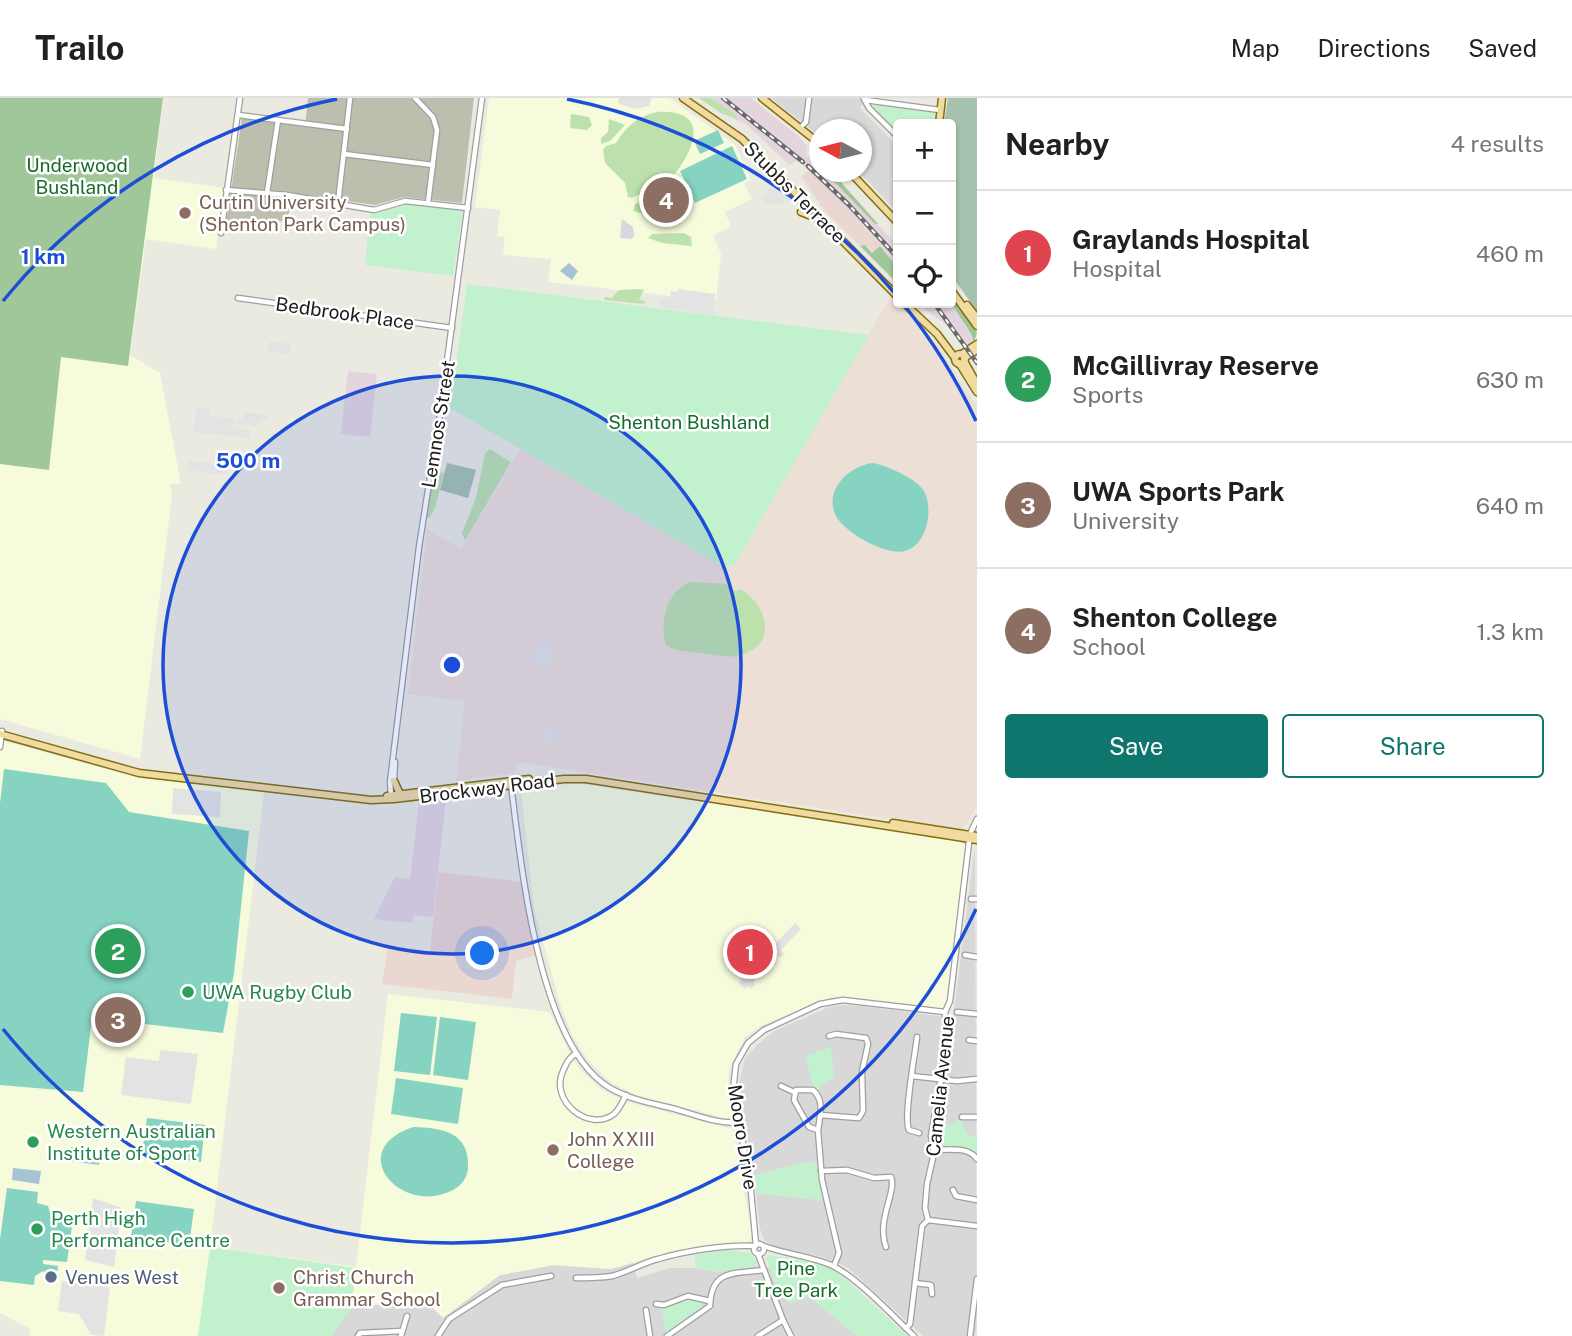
<!DOCTYPE html>
<meta charset="utf-8">
<style>
:root{--surface:#fff;--page:#f2f2f2;--text:#202124;--muted:#757577;--line:#e0e0e0;--accent:#0f766e}
body{margin:0;font-family:"Public Sans",sans-serif;background:var(--page);color:var(--text)}
.controls{position:absolute;right:21px;top:21px;display:grid;overflow:hidden;border-radius:7px;box-shadow:0 2px 5px #0004}
.controls button{width:63px;height:63px;display:grid;place-items:center;padding:0;border:0;border-bottom:2px solid var(--line);background:var(--surface);color:var(--text);font:35px sans-serif}
.compass{position:absolute;left:809px;top:21px;width:63px;height:63px;border-radius:50%;background:var(--surface);box-shadow:0 2px 5px #0004;rotate:277deg}
.you{position:absolute;left:483px;top:856px;width:24px;height:24px;margin:-18px;border:5px solid #fff;border-radius:50%;background:#1a73e8;box-shadow:0 0 0 10px #1a73e833}
.badge{display:grid;place-items:center;width:46px;height:46px;border-radius:50%;background:var(--accent);color:#fff;font-size:23px;font-weight:700}
.pin{position:absolute;translate:-50% -50%;border:4px solid #fff;box-shadow:0 2px 7px #0006}
.list{margin:0;padding:0;list-style:none}
h2{display:flex;justify-content:space-between;align-items:center;height:91px;margin:0;padding:0 28px;font-size:30px}
h2 small{font-size:23px;font-weight:400;color:var(--muted)}
.list li{display:grid;grid-template-columns:46px 1fr auto;gap:21px;align-items:center;box-sizing:border-box;height:126px;padding:0 28px;border-top:2px solid var(--line)}
.list b{display:block;font-size:26px;white-space:nowrap}
.list p{margin:0;font-size:23px;white-space:nowrap;color:var(--muted)}
.list em{font-size:23px;font-style:normal;color:var(--muted)}
.actions{display:flex;gap:14px;padding:21px 28px}
.actions a{flex:1;padding:16px 0;border:2px solid var(--accent);border-radius:7px;text-align:center;font-size:24px;color:var(--accent)}
.actions .main{background:var(--accent);color:#fff}
.icon{flex:none;width:38px;height:38px;fill:none;stroke:currentColor;stroke-width:2;stroke-linecap:round;stroke-linejoin:round}
.map{position:relative;flex:none;width:977px;height:1238px;overflow:hidden}
header{display:flex;align-items:center;gap:42px;box-sizing:border-box;height:98px;padding:0 35px;background:var(--surface);border-bottom:2px solid var(--line)}
header strong{font-size:33px}
nav{display:flex;gap:38px;margin-inline-start:auto;font-size:24px}
main{display:flex}
aside{flex:1;background:var(--surface)}
.map>svg:first-child{display:block}
</style>
<header>
<strong>Trailo</strong>
<nav><a>Map</a><a>Directions</a><a>Saved</a></nav>
</header>
<main>
<div class="map">
<svg width="977" height="1238" viewBox="0 0 977 1238">
<rect width="100%" height="100%" fill="#ebeae1"/>
<!-- residential -->
<g fill="#d9d8d8">
<polygon points="771,0 868,0 860,10 898,49 898,115 859,74 862,74 862,32 820,32 819,38"/>
<polygon points="975,747 977,1226 975,1238 923,1238 847,1169 822,1159 772,1148 764,1141 760,1131 756,1095 823,1102 818,1064 797,1066 754,1078 739,985 745,960 758,946 774,933 829,909 842,907 863,908 953,920"/>
<polygon points="633,1165 637,1180 670,1170 696,1170 719,1174 756,1168 770,1170 775,1185 790,1205 809,1198 857,1238 331,1238 352,1207 407,1206 432,1209 443,1219 500,1177 554,1167 611,1171"/>
</g>
<!-- commercial -->
<g fill="#ebd7d2">
<polygon points="809,72 880,147 873,154 866,147 860,148 823,111 801,78"/>
<polygon points="439,774 522,784 526,811 538,857 516,863 512,901 382,886 388,847 430,853"/>
</g>
<!-- industrial -->
<g fill="#e4d4de">
<polygon points="699,0 751,0 798,38 807,47 806,57 819,69 820,74 825,74 840,87 898,148 898,169 868,133 810,76 802,65 796,63 789,67 747,27 721,15"/>
<polygon points="951,204 973,241 972,246 964,250 949,229 917,205"/>
<polygon points="348,273 377,276 370,339 341,336"/>
<polygon points="446,702 433,819 413,817 412,825 374,821 395,779 410,781 419,704"/>
</g>
<!-- education -->
<g fill="#f6fbdb">
<polygon points="0,0 163,0 154,80 225,90 216,151 146,141 130,257 160,275 181,386 170,386 172,397 140,661 0,621"/>
<polygon points="489,0 669,0 735,47 751,82 744,85 752,101 725,114 731,129 713,137 721,156 716,203 548,184 551,161 503,157 505,139 497,138 500,112 475,109"/>
<polygon points="0,642 136,679 264,694 210,1149 356,1169 388,896 550,914 571,958 582,974 602,992 627,1004 733,1031 752,1137 750,1143 746,1145 666,1155 611,1171 554,1167 500,1177 443,1220 432,1209 407,1206 352,1207 331,1238 29,1238 30,1231 0,1215"/>
<polygon points="575,685 960,743 966,750 947,909 943,911 834,898 762,927 745,939 729,971 728,993 732,1017 728,1021 636,997 610,984 589,963 572,937 560,906 534,810 521,692"/>
</g>
<!-- military -->
<polygon fill="#ecdfd6" points="891,198 931,238 977,308 977,708 963,732 517,664 515,675 456,683 465,603 408,596 427,431 461,451 520,351 724,469 735,466"/>
<!-- construction -->
<polygon fill="#bcbfae" points="308,0 474,0 462,105 404,99 375,107 291,95 288,123 226,125 242,20 305,28"/>
<!-- grass -->
<g fill="#bde1ac">
<polygon points="699,0 711,0 736,17 737,21 721,15"/>
<path d="M657 14C710 11 696 50 674 77L669 78 671 85 682 99V105L673 112 663 111 655 113 653 110 654 114 646 116 633 113 635 106 654 100 657 95 662 93 656 91 652 92 648 85 649 92 632 100 628 99 625 85 605 65 603 52 606 48 616 45C625 29 639 18 657 14Z"/>
<polygon points="571,16 589,19 592,27 587,32 570,30"/>
<polygon points="609,21 625,27 610,43 601,46 601,40 608,34"/>
<polygon points="684,135 691,139 692,148 662,145 648,140 652,136"/>
<polygon points="640,191 644,192 639,201 646,204 643,206 604,202 605,199 612,200 619,192"/>
<polygon points="490,351 511,364 465,443 462,435 476,400 485,355"/>
<polygon points="434,373 444,375 435,410 429,420 426,420"/>
<path d="M691 484 728 486 735 493 740 491C767 506 779 546 741 557 727 561 711 556 697 555 686 553 675 553 666 547 659 524 667 492 691 484Z"/>
</g>
<!-- forest -->
<g fill="#a0c79a">
<polygon points="0,0 163,0 128,268 61,259 49,372 0,366"/>
<polygon points="825,74 832,74 878,126 875,126"/>
<polygon points="865,147 872,155 880,148 898,170 898,186 860,148"/>
<path d="M951 197 977 235 974 244C970 228 951 213 951 197Z"/>
</g>
<!-- cemetery -->
<g fill="#a5c2ae">
<polygon points="948,0 977,0 977,213 951,177 951,26 944,26"/>
<polygon points="447,365 476,372 468,400 440,392"/>
</g>
<!-- park -->
<g fill="#c2f2cd">
<polygon points="875,6 935,14 934,26 898,26 898,34 871,9"/>
<polygon points="404,105 463,112 453,178 365,167 370,117"/>
<polygon points="467,186 869,237 735,466 723,469 450,310"/>
<polygon points="831,949 834,980 821,986 818,993 813,990 806,958"/>
<polygon points="960,1021 968,1038 977,1037 977,1057 965,1051 937,1049 938,1025 953,1027 956,1022"/>
<polygon points="819,1064 823,1102 756,1095 754,1078 797,1066"/>
<polygon points="210,1149 356,1170 351,1211 331,1238 198,1238"/>
<polygon points="727,1152 750,1155 758,1165 756,1168 719,1174 696,1170 694,1157"/>
<polygon points="771,1157 830,1167 908,1238 857,1238 809,1198 790,1205 788,1199 782,1199 775,1185 766,1159"/>
<polygon points="691,1201 702,1204 702,1209 666,1235 662,1209"/>
</g>
<!-- pitch -->
<g fill="#87d3c2">
<polygon points="718,32 724,45 700,56 694,43"/>
<polygon points="732,48 747,81 695,105 680,73"/>
<path d="M873 365C888 368 915 380 924 393 934 411 927 447 905 453 886 458 845 435 836 418 823 392 849 368 873 365Z"/>
<polygon points="4,671 106,685 129,714 249,733 234,875 223,935 92,920 83,994 0,987 0,705"/>
<polygon points="401,915 437,919 430,977 394,973"/>
<polygon points="440,919 476,924 468,982 433,977"/>
<polygon points="396,980 463,990 458,1026 391,1016"/>
<polygon points="147,1020 205,1027 201,1064 142,1056"/>
<path d="M413 1029C443 1030 470 1034 468 1071 467 1080 461 1088 453 1092 402 1119 343 1053 413 1029Z"/>
<polygon points="7,1090 38,1094 37,1105 48,1108 51,1118 73,1121 67,1164 43,1162 43,1166 58,1168 56,1184 45,1183 46,1176 43,1173 35,1178 34,1187 0,1183 0,1141"/>
<polygon points="136,1103 194,1111 189,1147 131,1139"/>
</g>
<!-- parking -->
<g fill="#e3e3e3">
<polygon points="619,0 652,0 649,8 634,11 618,5"/>
<polygon points="779,87 780,91 784,91 790,97 790,103 785,102 782,106 762,105 763,97 768,96 767,93 771,88"/>
<polygon points="678,191 715,196 714,213 718,214 718,217 658,209 660,200 670,201 671,193 678,194"/>
<polygon points="270,243 291,246 290,256 268,253"/>
<polygon points="196,309 210,310 210,318 234,320 233,330 251,332 250,340 194,334"/>
<polygon points="243,314 268,317 268,320 257,325 256,328 237,326 238,321 242,321"/>
<polygon points="189,363 228,367 227,377 187,372"/>
<polygon points="535,545 553,547 550,569 532,566"/>
<polygon points="548,627 557,628 554,646 539,644 541,632 547,633"/>
<polygon points="173,690 221,694 220,719 172,716"/>
<polygon points="795,825 801,831 781,852 784,857 779,860 777,857 753,884 755,886 751,891 748,888 745,891 738,885"/>
<polygon points="160,952 198,956 191,1006 121,997 126,959 159,963"/>
<polygon points="93,1100 122,1110 114,1169 85,1162"/>
<polygon points="62,1183 110,1189 104,1238 91,1237 79,1216 58,1213"/>
</g>
<!-- plaza -->
<polygon fill="#d8d6e1" points="622,121 633,129 634,137 632,141 620,140"/>
<!-- water -->
<g fill="#a6c3d5">
<polygon points="569,165 578,173 572,182 560,173"/>
<polygon points="71,1049 101,1053 99,1067 69,1063"/>
<polygon points="13,1070 41,1073 39,1086 12,1082"/>
</g>
<g fill="none" stroke-linecap="round" stroke-linejoin="round">
<!-- minor casing -->
<g stroke="#9f9f9f" stroke-width="7">
<g id="minor">
<polyline points="415,0 433,19 437,32 428,105"/>
<polyline points="864,1 869,10 898,39"/>
<polyline points="865,2 940,12"/>
<polyline points="238,17 347,31"/>
<polyline points="800,30 806,24 809,0"/>
<polyline points="344,56 433,67"/>
<polyline points="226,92 287,97 374,112 405,103 468,110"/>
<polyline points="267,95 278,22"/>
<polyline points="338,105 350,0"/>
<polyline points="221,135 240,0"/>
<polyline points="238,200 452,230"/>
<polyline points="0,649 2,633"/>
<polyline points="394,683 395,664"/>
<path d="M511 687C521 764 538 948 610 990 629 1001 650 1005 671 1010 691 1015 718 1027 739 1024"/>
<polyline points="391,697 390,684 419,449 440,316 482,0"/>
<polyline points="971,801 977,801"/>
<polyline points="965,857 977,859"/>
<polyline points="957,914 977,916"/>
<path d="M917 939C915 957 903 1020 909 1032L919 1035"/>
<polyline points="969,942 977,943"/>
<path d="M576 956C569 959 566 966 563 973 549 1003 589 1035 614 1016 619 1012 623 1003 626 997"/>
<polyline points="912,978 957,983 977,981"/>
<polyline points="781,988 794,994"/>
<polyline points="820,1017 859,1020 863,1013 862,974 868,946 866,940 836,936 829,938"/>
<polyline points="962,1019 977,1019"/>
<path d="M818 1032C820 1017 825 1003 813 992H796L794 1002 809 1029 818 1032 822 1082 839 1155 834 1168"/>
<path d="M934 1052C948 1052 968 1048 977 1061"/>
<path d="M821 1073 847 1072 874 1080 891 1079C897 1094 876 1122 886 1149"/>
<polyline points="953,1092 956,1098 977,1102"/>
<polyline points="928,1122 977,1128"/>
<circle cx="759" cy="1151" r="5"/>
<polyline points="756,1147 750,1083 733,992 736,966 748,945 764,932 820,906 843,902 945,914"/>
<path d="M764 1148C785 1156 810 1158 831 1167 857 1179 893 1218 914 1238"/>
<polyline points="758,1156 783,1222 791,1238"/>
<path d="M576 1180C587 1180 600 1180 612 1178 628 1174 642 1165 658 1161 685 1153 728 1146 755 1148"/>
<polyline points="915,1185 931,1187 932,1196"/>
<polyline points="656,1206 664,1207 688,1198 710,1203"/>
<polyline points="646,1212 650,1238"/>
<polyline points="906,1230 910,1226 922,1128 928,1122 925,1110 927,1086 934,1055 931,1038 941,981 946,930 945,914 950,903 970,736 977,721"/>
<polyline points="358,1238 360,1235 402,1233"/>
<polyline points="401,1238 407,1218"/>
<polyline points="438,1238 449,1221 502,1187 551,1178"/>
<path d="M667 1238 710 1208C711 1170 736 1176 764 1172"/>
<polyline points="758,1238 783,1222"/>
<polyline points="970,1238 977,1181"/>
</g>
</g>
<!-- major casing -->
<g stroke="#826f0f" stroke-width="9">
<g id="major">
<polyline points="683,0 742,41 898,199"/>
<polyline points="762,0 820,46"/>
<polyline points="939,26 942,0"/>
<polyline points="850,74 898,125"/>
<polyline points="801,114 819,121"/>
<polyline points="951,192 977,228"/>
<polyline points="904,205 937,236 955,260"/>
<polyline points="967,207 977,220"/>
<polyline points="962,256 977,246"/>
<circle cx="960" cy="261" r="5"/>
<polyline points="964,260 977,252"/>
<polyline points="964,263 977,286"/>
<polyline points="959,265 977,294"/>
<polyline points="0,636 139,675 371,702 394,701 564,681 586,681 977,742"/>
<polyline points="394,683 400,696"/>
<polyline points="387,698 529,681"/>
<polyline points="893,725 977,738"/>
</g>
</g>
<!-- minor -->
<use href="#minor" stroke="#fff" stroke-width="4.5"/>
<!-- major -->
<use href="#major" stroke="#f1dba1" stroke-width="6"/>
<!-- rail casing -->
<g stroke="#696969" stroke-width="4.5">
<g id="rail">
<polyline points="723,0 803,64"/>
<polyline points="808,68 848,106 898,160"/>
<polyline points="934,205 977,265"/>
</g>
</g>
<!-- rail -->
<use href="#rail" stroke="#fff" stroke-width="2" stroke-dasharray="5" stroke-linecap="butt"/>
</g>
<!-- distance rings -->
<circle cx="452" cy="567" r="289" fill="#1d4ed8" fill-opacity=".12"/>
<g fill="none" stroke="#1d4ed8" stroke-width="3.5">
<circle cx="452" cy="567" r="289"/>
<path d="M976 811A578 578 0 0 1 3 931M3 203A578 578 0 0 1 337 1M567 1A578 578 0 0 1 898 199M904 207A578 578 0 0 1 976 323"/>
</g>
<!-- markers -->
<g fill="#8d6e63" stroke="#fff" stroke-width="2.5">
<circle cx="185" cy="115" r="7"/>
<circle cx="553" cy="1052" r="7"/>
<circle cx="279" cy="1190" r="7"/>
</g>
<g fill="#2e9e5b" stroke="#fff" stroke-width="2.5">
<circle cx="188" cy="894" r="7"/>
<circle cx="33" cy="1044" r="7"/>
<circle cx="37" cy="1131" r="7"/>
</g>
<circle fill="#5c6f8a" stroke="#fff" stroke-width="2.5" cx="51" cy="1179" r="7"/>
<g text-anchor="middle" dominant-baseline="central" stroke-width="5" stroke-linejoin="round" paint-order="stroke">
<!-- park labels -->
<g font-size="19" fill="#166c2b" stroke="#fff">
<text x="77" y="67">Underwood<tspan x="77" dy="22">Bushland</tspan></text>
<text x="689" y="324">Shenton Bushland</text>
<text x="796" y="1170">Pine<tspan x="796" dy="22">Tree Park</tspan></text>
</g>
<!-- street labels -->
<g font-size="19" fill="#1b1b1b" stroke="#fff">
<text transform="translate(795 94) rotate(45)">Stubbs Terrace</text>
<text transform="translate(345 215) rotate(8)">Bedbrook Place</text>
<text transform="translate(438 326) rotate(-81)">Lemnos Street</text>
<text transform="translate(487 690) rotate(-7)">Brockway Road</text>
<text transform="translate(940 988) rotate(-84)">Camelia Avenue</text>
<text transform="translate(743 1039) rotate(81)">Mooro Drive</text>
</g>
<!-- education labels -->
<g font-size="19" fill="#785e54" stroke="#fff" text-anchor="start">
<text x="199" y="104">Curtin University<tspan x="199" dy="22">(Shenton Park Campus)</tspan></text>
<text x="567" y="1041">John XXIII<tspan x="567" dy="22">College</tspan></text>
<text x="293" y="1179">Christ Church<tspan x="293" dy="22">Grammar School</tspan></text>
</g>
<!-- leisure labels -->
<g font-size="19" fill="#27864d" stroke="#fff" text-anchor="start">
<text x="202" y="894">UWA Rugby Club</text>
<text x="47" y="1033">Western Australian<tspan x="47" dy="22">Institute of Sport</tspan></text>
<text x="51" y="1120">Perth High<tspan x="51" dy="22">Performance Centre</tspan></text>
</g>
<!-- service labels -->
<g font-size="19" fill="#4e5e75" stroke="#fff" text-anchor="start">
<text x="65" y="1179">Venues West</text>
</g>
</g>
<circle cx="452" cy="567" r="10" fill="#1d4ed8" stroke="#fff" stroke-width="3.5"/>
<g font-size="21" text-anchor="middle" font-weight="bold" fill="#1d4ed8" stroke="#fff" stroke-width="5" stroke-linejoin="round" paint-order="stroke">
<text x="43" y="166">1 km</text>
<text x="248" y="370">500 m</text>
</g>
</svg>
<div class="controls">
<button>+</button>
<button>−</button>
<button><svg class="icon" aria-label="locate" viewBox="0 0 24 24"><circle cx="12" cy="12" r="6"/><path d="M12 2v4M12 18v4M2 12h4M18 12h4"/></svg></button>
</div>
<svg class="compass" viewBox="-18 -18 36 36"><path d="M0-13l5 13h-10z" fill="#e53935"/><path d="M0 13l5-13h-10z" fill="#757577"/></svg>
<div class="you"></div>
<div class="pin badge" style="left:750px;top:854px;background:#e0444e">1</div>
<div class="pin badge" style="left:118px;top:853px;background:#2e9e5b">2</div>
<div class="pin badge" style="left:118px;top:922px;background:#8d6e63">3</div>
<div class="pin badge" style="left:666px;top:102px;background:#8d6e63">4</div>
</div>
<aside>
<h2>Nearby<small>4 results</small></h2>
<ul class="list">
<li><span class="badge" style="background:#e0444e">1</span><div><b>Graylands Hospital</b><p>Hospital</p></div><em>460 m</em></li>
<li><span class="badge" style="background:#2e9e5b">2</span><div><b>McGillivray Reserve</b><p>Sports</p></div><em>630 m</em></li>
<li><span class="badge" style="background:#8d6e63">3</span><div><b>UWA Sports Park</b><p>University</p></div><em>640 m</em></li>
<li><span class="badge" style="background:#8d6e63">4</span><div><b>Shenton College</b><p>School</p></div><em>1.3 km</em></li>
</ul>
<div class="actions"><a class="main">Save</a><a>Share</a></div>
</aside>
</main>
